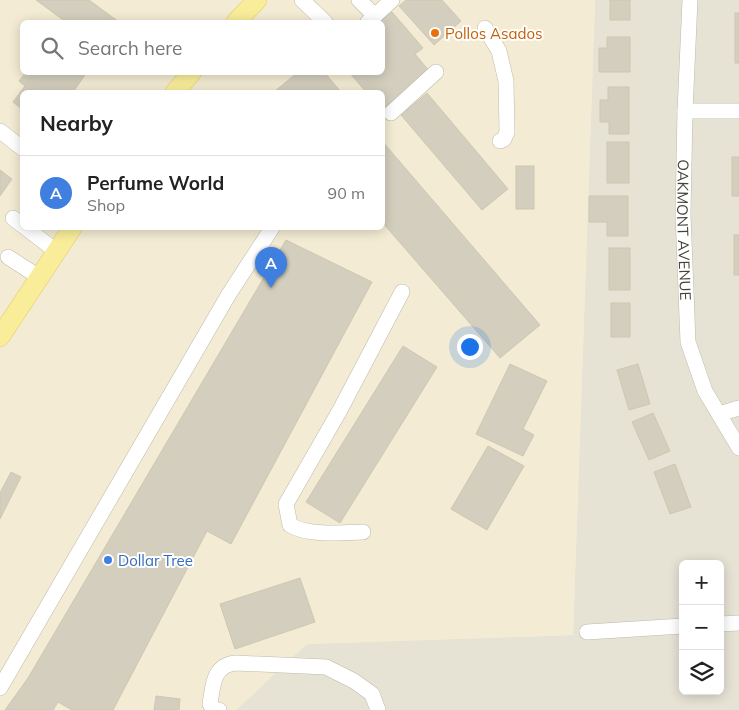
<!DOCTYPE html>
<meta charset="utf-8">
<style>
:root{--surface:#fff;--page:#f6f6f6;--text:#222;--muted:#767676;--line:#e0e0e0;--accent:#111827}
body{margin:0;font-family:Mulish,sans-serif;background:var(--page);color:var(--text)}
.controls{position:absolute;right:15px;bottom:15px;display:grid;overflow:hidden;border-radius:8px;box-shadow:0 2px 12px #0003}
.controls button{width:45px;height:45px;display:grid;place-items:center;padding:0;border:0;border-bottom:1px solid var(--line);background:var(--surface);color:var(--text);font:25px sans-serif}
.you{position:absolute;left:469px;top:346px;width:18px;height:18px;margin:-12px;border:4px solid #fff;border-radius:50%;background:#1a73e8;box-shadow:0 0 0 8px #1a73e833}
.badge{display:grid;place-items:center;width:32px;height:32px;border-radius:50%;background:var(--accent);color:#fff;font-size:16px;font-weight:700}
.pin{position:absolute;translate:-50% -41px;filter:drop-shadow(0 1px 2px #0008)}
.pin::after{content:'';position:absolute;top:26px;width:18px;height:15px;background:inherit;clip-path:polygon(0 0,100% 0,50% 100%)}
.list{margin:0;padding:0;list-style:none}
h2{display:flex;justify-content:space-between;align-items:center;height:65px;margin:0;padding:0 20px;font-size:21px}
h2 small{font-size:16px;font-weight:400;color:var(--muted)}
.list li{display:grid;grid-template-columns:32px 1fr auto;gap:15px;align-items:center;box-sizing:border-box;height:75px;padding:0 20px;border-top:1px solid var(--line)}
.list b{display:block;font-size:19px;white-space:nowrap}
.list p{margin:0;font-size:16px;white-space:nowrap;color:var(--muted)}
.list em{font-size:16px;font-style:normal;color:var(--muted)}
.icon{flex:none;width:28px;height:28px;fill:none;stroke:currentColor;stroke-width:2;stroke-linecap:round;stroke-linejoin:round}
.map{position:relative;flex:none;width:739px;height:710px;overflow:hidden}
.search{position:absolute;background:var(--surface);box-shadow:0 2px 12px #0003;left:20px;top:20px;width:365px;height:55px;display:flex;align-items:center;gap:12px;box-sizing:border-box;padding:0 18px;border-radius:8px;color:var(--muted);font-size:19px}
.panel{position:absolute;background:var(--surface);box-shadow:0 2px 12px #0003;left:20px;top:90px;width:365px;height:140px;border-radius:8px}
.map>svg:first-child{display:block}
</style>
<div class="map">
<svg width="739" height="710" viewBox="0 0 739 710">
<rect width="100%" height="100%" fill="#f2f1e7"/>
<!-- residential -->
<path fill="#e6e3d5" fill-rule="evenodd" d="M595 0H739V710H236L306 644 573 635ZM683 564H720V691H683Z"/>
<!-- commercial -->
<path fill="#f3ebd3" fill-rule="evenodd" d="M0 0H595L573 635 307 644 236 710H0ZM22 22H382V72H22ZM22 92H382V228H22Z"/>
<!-- building -->
<g fill="#d3cebd" stroke="#cec7b1">
<polygon points="36,0 89,0 119,22 66,22"/>
<polygon points="406,0 442,0 461,21 434,45 399,6"/>
<rect x="610" y="0" width="20" height="20"/>
<polygon points="392,12 423,48 415,54 430,72 382,111 382,92 366,92 349,72 382,72 382,22 379,22"/>
<rect x="735" y="13" width="4" height="50"/>
<polygon points="607,37 630,37 630,72 599,72 599,48 607,48"/>
<polygon points="26,72 87,72 73,92 22,92 22,109 13,102 25,86 19,81"/>
<polygon points="298,72 324,72 341,92 274,92"/>
<polygon points="608,87 629,87 629,134 609,134 609,122 600,122 600,100 608,100"/>
<polygon points="427,93 508,189 482,210 401,115"/>
<polygon points="382,141 540,325 500,358 382,222"/>
<rect x="607" y="142" width="22" height="41"/>
<rect x="732" y="157" width="7" height="39"/>
<rect x="516" y="166" width="18" height="43"/>
<polygon points="0,170 12,179 0,196"/>
<polygon points="589,196 628,196 628,236 607,236 607,222 589,222"/>
<rect x="734" y="235" width="5" height="40"/>
<polygon points="286,240 372,282 231,544 207,531 113,710 72,710 58,702 53,710 5,710 28,678"/>
<rect x="609" y="248" width="21" height="42"/>
<rect x="611" y="303" width="19" height="34"/>
<polygon points="403,346 437,367 340,523 306,502"/>
<polygon points="510,364 547,381 523,429 534,435 523,456 476,434"/>
<polygon points="638,364 650,404 629,410 617,370"/>
<polygon points="653,413 670,451 649,460 632,422"/>
<polygon points="488,446 524,466 487,530 451,509"/>
<polygon points="675,464 691,507 670,514 654,472"/>
<polygon points="11,472 21,477 0,519 0,493"/>
<polygon points="300,578 315,622 235,649 220,604"/>
<polygon points="156,696 180,699 179,710 154,710"/>
</g>
<g fill="none" stroke-linecap="round" stroke-linejoin="round">
<!-- minor casing -->
<g stroke="#bdbaaa" stroke-width="16">
<g id="minor">
<polyline points="302,0 325,22"/>
<polyline points="359,0 375,16"/>
<path id="s1" d="M690 0 685 111 683 214 688 342 705 391 739 448"/>
<polyline points="368,22 392,0"/>
<polyline points="485,28 499,51 506,81 507,132 504,139 500,141"/>
<polyline points="685,111 739,111"/>
<polyline points="391,113 436,72"/>
<polyline points="0,131 22,148"/>
<polyline points="13,218 22,225"/>
<polyline points="26,228 56,251"/>
<polyline points="8,257 39,277"/>
<polyline points="719,414 739,408"/>
<path d="M363 532C342 533 308 536 290 525L286 504 340 410 402 292"/>
<polyline points="720,624 739,623"/>
<polyline points="587,632 683,626"/>
<polyline points="0,688 229,294 272,228"/>
<path d="M219 710 214 709 210 704C213 685 213 665 236 663L326 667 354 681 372 694 378 710"/>
</g>
</g>
<!-- major casing -->
<g stroke="#ddcd6a" stroke-width="20">
<g id="major">
<polyline points="236,22 257,0"/>
<polyline points="175,92 192,72"/>
<polyline points="0,337 72,228"/>
</g>
</g>
<!-- minor -->
<use href="#minor" stroke="#fff" stroke-width="15"/>
<!-- major -->
<use href="#major" stroke="#f9ed9a" stroke-width="19"/>
</g>
<!-- markers -->
<circle fill="#e8710a" stroke="#fff" stroke-width="2" cx="435" cy="33" r="5"/>
<circle fill="#3f7fe0" stroke="#fff" stroke-width="2" cx="108" cy="560" r="5"/>
<g text-anchor="middle" dominant-baseline="central" stroke-width="4" stroke-linejoin="round" paint-order="stroke">
<!-- food labels -->
<g font-size="15" fill="#c56008" stroke="#fff" text-anchor="start">
<text x="445" y="33">Pollos Asados</text>
</g>
<!-- street labels -->
<g font-size="15" fill="#454236" stroke="#fff">
<text stroke="none"><textPath href="#s1" startOffset="230">OAKMONT AVENUE</textPath></text>
</g>
<!-- shop labels -->
<g font-size="15" fill="#366cbe" stroke="#fff" text-anchor="start">
<text x="118" y="560">Dollar Tree</text>
</g>
</g>
</svg>
<div class="controls">
<button>+</button>
<button>−</button>
<button><svg class="icon" aria-label="layers" viewBox="0 0 24 24"><path d="M12 4l9 5-9 5-9-5zM3 14l9 5 9-5"/></svg></button>
</div>
<div class="you"></div>
<div class="pin badge" style="left:271px;top:288px;background:#3f7fe0">A</div>
<div class="search"><svg class="icon" aria-label="search" viewBox="0 0 24 24"><circle cx="10" cy="10" r="6"/><path d="M15 15l6 6"/></svg>Search here</div>
<section class="panel">
<h2>Nearby<small></small></h2>
<ul class="list">
<li><span class="badge" style="background:#3f7fe0">A</span><div><b>Perfume World</b><p>Shop</p></div><em>90 m</em></li>
</ul>
</section>
</div>
